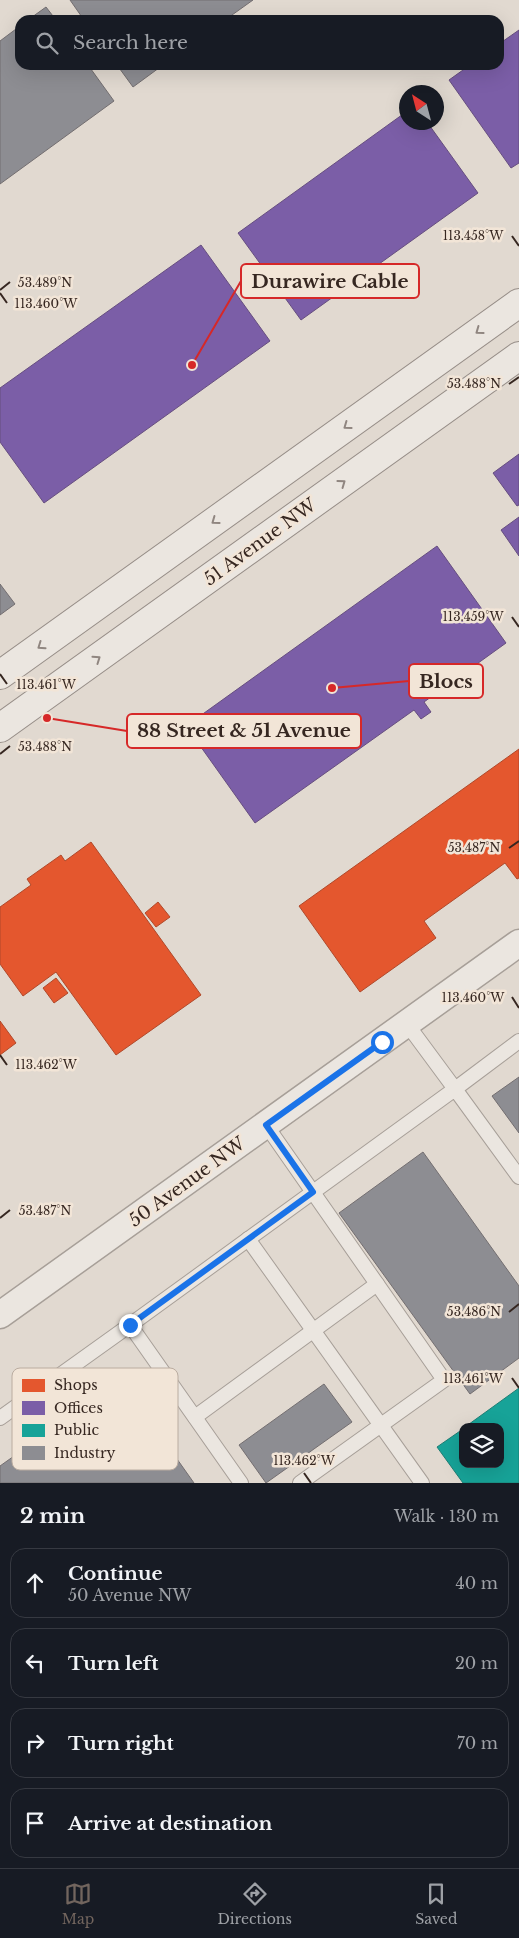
<!DOCTYPE html>
<meta charset="utf-8">
<style>
:root{--surface:#171b24;--page:#20242c;--text:#f1f3f6;--muted:#9ea1a6;--line:#363941;--accent:#72655e}
body{margin:0;font-family:"Libre Baskerville",serif;background:var(--page);color:var(--text)}
.controls{position:absolute;right:15px;bottom:15px;display:grid;overflow:hidden;border-radius:10px;box-shadow:0 5px 20px #0002}
.controls button{width:45px;height:45px;display:grid;place-items:center;padding:0;border:0;border-bottom:1px solid var(--line);background:var(--surface);color:var(--text);font:25px sans-serif}
.compass{position:absolute;left:399px;top:85px;width:45px;height:45px;border-radius:50%;background:var(--surface);box-shadow:0 5px 20px #0002;rotate:324deg}
.stop{position:absolute;width:15px;height:15px;margin:-11px;border:4px solid #1a73e8;border-radius:50%;background:#fff}
.stop.end{background:#1a73e8;border-color:#fff;box-shadow:0 1px 5px #0008}
.list{margin:0;padding:0;list-style:none}
h2{display:flex;justify-content:space-between;align-items:center;height:65px;margin:0;padding:0 20px;font-size:21px}
h2 small{font-size:16px;font-weight:400;color:var(--muted)}
.list li{display:grid;grid-template-columns:32px 1fr auto;gap:15px;align-items:center;box-sizing:border-box;height:70px;margin:0 10px 10px;padding:0 10px;border:1px solid var(--line);border-radius:15px}
.list b{display:block;font-size:19px;white-space:nowrap}
.list p{margin:0;font-size:16px;white-space:nowrap;color:var(--muted)}
.list em{font-size:16px;font-style:normal;color:var(--muted)}
.icon{flex:none;width:28px;height:28px;fill:none;stroke:currentColor;stroke-width:2;stroke-linecap:round;stroke-linejoin:round}
.map{position:relative;flex:none;width:519px;height:1483px;overflow:hidden}
.search{position:absolute;background:var(--surface);box-shadow:0 5px 20px #0002;left:15px;right:15px;top:15px;height:55px;display:flex;align-items:center;gap:12px;box-sizing:border-box;padding:0 18px;border-radius:15px;color:var(--muted);font-size:19px}
.sheet{height:385px;background:var(--surface)}
nav{display:flex;justify-content:space-around;align-items:center;box-sizing:border-box;height:70px;border-top:1px solid var(--line);background:var(--surface);font-size:14px;color:var(--muted)}
nav a{display:grid;justify-items:center;gap:2px}
nav .on{color:var(--accent)}
.map>svg:first-child{display:block}
</style>
<div class="map">
<svg width="519" height="1483" viewBox="0 0 519 1483">
<rect width="100%" height="100%" fill="#e1d9d0"/>
<!-- shops -->
<g fill="#e4572e" stroke="#b0492a">
<polygon points="519,749 519,878 517,879 505,863 424,921 436,938 360,992 299,906"/>
<polygon points="91,842 201,995 116,1055 56,972 23,996 0,964 0,907 31,885 27,879 61,855 65,861"/>
<polygon points="158,902 170,917 156,927 145,913"/>
<polygon points="56,978 68,993 54,1003 43,988"/>
<polygon points="0,1021 16,1043 0,1055"/>
</g>
<!-- offices -->
<g fill="#7b5ea7" stroke="#664e7f">
<polygon points="519,30 519,163 511,168 449,80 470,65 499,65 499,44"/>
<polygon points="406,112 406,122 427,122 478,193 301,320 238,233"/>
<polygon points="201,245 270,341 44,503 0,442 0,388"/>
<polygon points="519,454 519,505 517,506 493,473"/>
<polygon points="519,517 519,556 501,530"/>
<polygon points="437,546 506,643 424,702 431,712 421,719 414,710 255,823 186,726"/>
</g>
<!-- public -->
<polygon fill="#17a398" stroke="#207e74" points="519,1388 519,1483 463,1483 437,1447 463,1429 463,1464 500,1464 500,1427 465,1427"/>
<!-- industry -->
<g fill="#8d8d92" stroke="#736e70">
<polygon points="70,0 253,0 225,20 84,20"/>
<polygon points="46,7 56,20 28,20"/>
<polygon points="20,26 20,65 88,65 114,101 0,184 0,41"/>
<polygon points="117,65 163,65 133,87"/>
<polygon points="0,584 15,604 0,615"/>
<polygon points="519,1077 519,1133 492,1096"/>
<polygon points="423,1152 519,1286 519,1358 470,1394 339,1213"/>
<polygon points="121,1380 194,1483 0,1483 0,1466"/>
<polygon points="324,1384 352,1422 266,1483 239,1445"/>
</g>
<g fill="none" stroke-linecap="round" stroke-linejoin="round">
<!-- lane casing -->
<g stroke="#a79f98" stroke-width="16">
<g id="lane">
<polyline points="407,1024 455,1089 519,1041"/>
<polyline points="266,1125 444,1380 300,1483"/>
<polyline points="248,1239 422,1483"/>
<polyline points="130,1325 455,1089 519,1177"/>
<polyline points="195,1417 377,1284"/>
<polyline points="0,1418 130,1325 241,1483"/>
</g>
</g>
<!-- street casing -->
<g stroke="#a79f98" stroke-width="29">
<polyline id="street" points="0,1315 519,943"/>
</g>
<!-- secondary casing -->
<g stroke="#978e88" stroke-width="30">
<g id="secondary">
<polyline points="0,675 519,303"/>
<polyline points="0,728 519,356"/>
</g>
</g>
<!-- lane -->
<use href="#lane" stroke="#ebe6e0" stroke-width="14"/>
<!-- street -->
<use href="#street" stroke="#ebe6e0" stroke-width="26"/>
<!-- secondary -->
<use href="#secondary" stroke="#ebe6e0" stroke-width="28"/>
</g>
<!-- one-way arrows -->
<defs><path id="oneway-chevron" d="M-2-3.5L2.5 0L-2 3.5" fill="none" stroke-width="1.6" stroke-linecap="round" stroke-linejoin="round" transform="scale(1.25)"/></defs>
<g stroke="#908680">
<use href="#oneway-chevron" transform="translate(479 331) rotate(144)"/>
<use href="#oneway-chevron" transform="translate(347 426) rotate(144)"/>
<use href="#oneway-chevron" transform="translate(342 483) rotate(-36)"/>
<use href="#oneway-chevron" transform="translate(215 521) rotate(144)"/>
<use href="#oneway-chevron" transform="translate(41 646) rotate(145)"/>
<use href="#oneway-chevron" transform="translate(97 659) rotate(-35)"/>
</g>
<g fill="none" stroke-linecap="round" stroke-linejoin="round">
<!-- route -->
<polyline stroke="#1a73e8" stroke-width="6" points="130,1325 313,1192 266,1125 382,1042"/>
</g>
<!-- ticks -->
<path fill="none" stroke="#362721" stroke-width="2" d="M512 236 519 246M0 290 10 282M0 293 7 303M509 384 519 377M512 617 519 627M0 674 7 684M0 754 10 746M509 848 519 841M512 997 519 1008M0 1055 7 1065M0 1218 10 1210M509 1312 519 1304M512 1378 519 1388M304 1473 311 1483"/>
<g text-anchor="middle" dominant-baseline="central" stroke-width="5" stroke-linejoin="round" paint-order="stroke">
<!-- street labels -->
<g font-size="18" fill="#362721" stroke="#f2e5d7">
<text transform="translate(260 542) rotate(-36)">51 Avenue NW</text>
<text transform="translate(187 1182) rotate(-36)">50 Avenue NW</text>
</g>
</g>
<!-- legend -->
<rect x="12" y="1368" width="166" height="102" rx="8" fill="#f2e5d7" stroke="#baaca0" stroke-width="1"/>
<rect x="22" y="1379" width="23" height="13" fill="#e4572e"/>
<rect x="22" y="1401" width="23" height="14" fill="#7b5ea7"/>
<rect x="22" y="1424" width="23" height="13" fill="#17a398"/>
<rect x="22" y="1446" width="23" height="14" fill="#8d8d92"/>
<g font-size="14" fill="#362721">
<text x="54" y="1390">Shops</text>
<text x="54" y="1413">Offices</text>
<text x="54" y="1435">Public</text>
<text x="54" y="1458">Industry</text>
</g>
<g font-size="12" text-anchor="middle" fill="#362721" stroke="#f2e5d7" stroke-width="5" stroke-linejoin="round" paint-order="stroke">
<text x="473" y="240">113.458°W</text>
<text x="45" y="287">53.489°N</text>
<text x="46" y="308">113.460°W</text>
<text x="474" y="388">53.488°N</text>
<text x="473" y="621">113.459°W</text>
<text x="46" y="689">113.461°W</text>
<text x="45" y="751">53.488°N</text>
<text x="474" y="852">53.487°N</text>
<text x="473" y="1002">113.460°W</text>
<text x="46" y="1069">113.462°W</text>
<text x="45" y="1215">53.487°N</text>
<text x="474" y="1316">53.486°N</text>
<text x="473" y="1383">113.461°W</text>
<text x="304" y="1465">113.462°W</text>
</g>
<!-- callouts -->
<path fill="none" stroke="#d62828" stroke-width="2" d="M192 365L241 281M332 688L409 681M47 718L127 731"/>
<g fill="#d62828" stroke="#f2e5d7" stroke-width="2">
<circle cx="192" cy="365" r="5"/>
<circle cx="332" cy="688" r="5"/>
<circle cx="47" cy="718" r="5"/>
</g>
<g fill="#f2e5d7" stroke="#d62828" stroke-width="2">
<rect x="241" y="264" width="178" height="34" rx="5"/>
<rect x="409" y="664" width="74" height="34" rx="5"/>
<rect x="127" y="714" width="234" height="34" rx="5"/>
</g>
<g font-size="19" text-anchor="middle" font-weight="bold" fill="#362721">
<text x="330" y="288">Durawire Cable</text>
<text x="446" y="688">Blocs</text>
<text x="244" y="737">88 Street &amp; 51 Avenue</text>
</g>
</svg>
<div class="controls">
<button><svg class="icon" aria-label="layers" viewBox="0 0 24 24"><path d="M12 4l9 5-9 5-9-5zM3 14l9 5 9-5"/></svg></button>
</div>
<svg class="compass" viewBox="-18 -18 36 36"><path d="M0-13l5 13h-10z" fill="#e53935"/><path d="M0 13l5-13h-10z" fill="#9ea1a6"/></svg>
<div class="stop" style="left:382px;top:1042px"></div>
<div class="stop end" style="left:130px;top:1325px"></div>
<div class="search"><svg class="icon" aria-label="search" viewBox="0 0 24 24"><circle cx="10" cy="10" r="6"/><path d="M15 15l6 6"/></svg>Search here</div>
</div>
<section class="sheet">
<h2>2 min<small>Walk · 130 m</small></h2>
<ul class="list">
<li><svg class="icon" aria-label="ahead" viewBox="0 0 24 24"><path d="M12 20V5M6 11l6-6 6 6"/></svg><div><b>Continue</b><p>50 Avenue NW</p></div><em>40 m</em></li>
<li><svg class="icon" aria-label="left" viewBox="0 0 24 24"><path d="M17 20v-9H6M10 6l-5 5 5 5"/></svg><div><b>Turn left</b></div><em>20 m</em></li>
<li><svg class="icon" aria-label="right" viewBox="0 0 24 24"><path d="M7 20v-9h11M14 6l5 5-5 5"/></svg><div><b>Turn right</b></div><em>70 m</em></li>
<li><svg class="icon" aria-label="arrive" viewBox="0 0 24 24"><path d="M6 21V4h12l-3 4 3 4H6"/></svg><div><b>Arrive at destination</b></div></li>
</ul>
</section>
<nav>
<a class="on"><svg class="icon" aria-label="map" viewBox="0 0 24 24"><path d="M3 6l6-2 6 2 6-2v14l-6 2-6-2-6 2zM9 4v14M15 6v14"/></svg>Map</a>
<a><svg class="icon" aria-label="directions" viewBox="0 0 24 24"><path d="M12 3l9 9-9 9-9-9zM9 14v-3h6M13 9l2 2-2 2"/></svg>Directions</a>
<a><svg class="icon" aria-label="saved" viewBox="0 0 24 24"><path d="M7 4h10v16l-5-4-5 4z"/></svg>Saved</a>
</nav>
